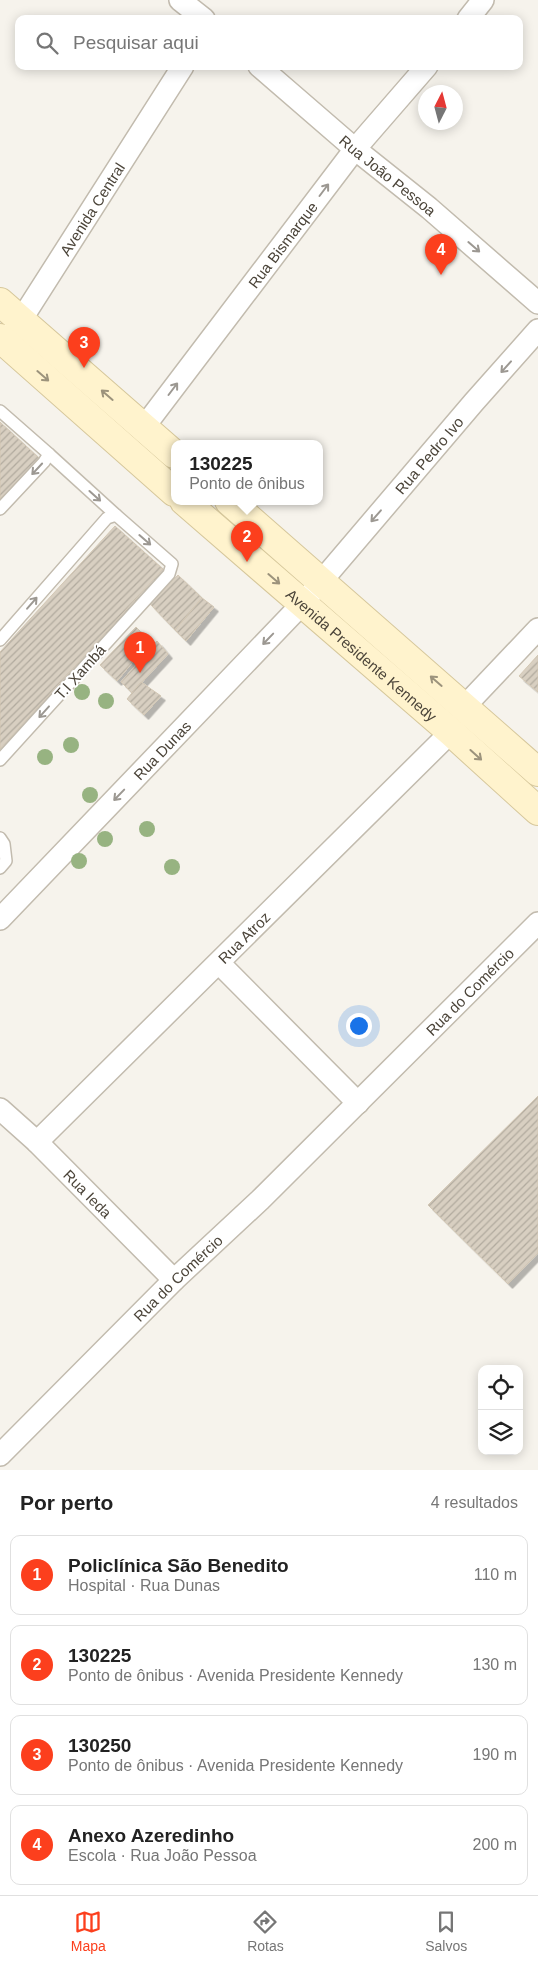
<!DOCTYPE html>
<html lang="pt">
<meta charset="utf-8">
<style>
:root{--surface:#fff;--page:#f2f2f2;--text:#222;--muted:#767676;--line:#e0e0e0;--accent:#fc3f1d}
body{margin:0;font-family:Arial,sans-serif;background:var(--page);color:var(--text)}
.controls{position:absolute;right:15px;bottom:15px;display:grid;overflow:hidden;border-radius:10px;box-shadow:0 2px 12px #0003}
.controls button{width:45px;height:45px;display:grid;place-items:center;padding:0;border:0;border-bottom:1px solid var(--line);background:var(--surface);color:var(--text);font:25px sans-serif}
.compass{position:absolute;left:418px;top:85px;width:45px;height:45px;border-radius:50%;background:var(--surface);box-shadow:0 2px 12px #0003;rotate:6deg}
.you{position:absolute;left:358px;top:1025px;width:18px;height:18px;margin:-12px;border:4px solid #fff;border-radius:50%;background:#1a73e8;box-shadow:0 0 0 8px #1a73e833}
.badge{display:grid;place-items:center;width:32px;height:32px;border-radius:50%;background:var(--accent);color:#fff;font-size:16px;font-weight:700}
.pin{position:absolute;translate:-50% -41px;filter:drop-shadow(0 1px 2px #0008)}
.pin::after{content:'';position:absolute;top:26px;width:18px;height:15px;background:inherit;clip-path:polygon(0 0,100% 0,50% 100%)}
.popup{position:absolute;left:171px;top:440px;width:152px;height:65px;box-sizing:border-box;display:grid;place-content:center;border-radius:10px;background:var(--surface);filter:drop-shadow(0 1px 4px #0005);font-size:16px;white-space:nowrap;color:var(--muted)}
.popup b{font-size:19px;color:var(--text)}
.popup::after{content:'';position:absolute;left:50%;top:100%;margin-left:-10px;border:10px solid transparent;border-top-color:var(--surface)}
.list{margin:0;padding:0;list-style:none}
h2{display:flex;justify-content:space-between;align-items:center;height:65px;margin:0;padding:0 20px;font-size:21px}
h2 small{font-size:16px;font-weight:400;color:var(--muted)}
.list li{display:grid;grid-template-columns:32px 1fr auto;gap:15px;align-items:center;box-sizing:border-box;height:80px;margin:0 10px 10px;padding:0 10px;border:1px solid var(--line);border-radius:10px}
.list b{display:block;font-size:19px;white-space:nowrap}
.list p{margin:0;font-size:16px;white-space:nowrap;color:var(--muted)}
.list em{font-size:16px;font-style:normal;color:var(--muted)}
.icon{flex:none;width:28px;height:28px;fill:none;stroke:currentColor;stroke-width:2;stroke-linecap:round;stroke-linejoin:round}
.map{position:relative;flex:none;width:538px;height:1470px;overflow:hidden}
.search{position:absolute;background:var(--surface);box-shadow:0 2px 12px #0003;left:15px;right:15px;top:15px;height:55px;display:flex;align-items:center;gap:12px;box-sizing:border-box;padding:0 18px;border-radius:10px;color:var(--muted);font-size:19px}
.sheet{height:425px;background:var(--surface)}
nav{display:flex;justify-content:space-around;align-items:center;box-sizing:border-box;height:70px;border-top:1px solid var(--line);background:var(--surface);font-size:14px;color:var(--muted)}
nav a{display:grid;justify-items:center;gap:2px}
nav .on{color:var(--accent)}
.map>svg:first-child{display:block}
</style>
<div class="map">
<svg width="538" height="1470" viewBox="0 0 538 1470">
<defs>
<pattern id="building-hatch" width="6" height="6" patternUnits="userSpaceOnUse" patternTransform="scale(1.25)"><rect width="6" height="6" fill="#d8cfc1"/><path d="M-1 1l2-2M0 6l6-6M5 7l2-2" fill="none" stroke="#b1aa9e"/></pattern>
<filter id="shadow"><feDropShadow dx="4.5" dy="4.5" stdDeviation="0" flood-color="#0004"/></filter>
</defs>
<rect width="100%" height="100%" fill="#f6f3ec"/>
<!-- building -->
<g fill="url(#building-hatch)" stroke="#d3c7b4" filter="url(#shadow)">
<polygon points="0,422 39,458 0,500"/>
<polygon points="115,526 163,569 0,749 0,652"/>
<polygon points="178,575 202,598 175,630 150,604"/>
<polygon points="202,598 214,607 186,641 175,630"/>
<polygon points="136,627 150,641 117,681 100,665"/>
<polygon points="157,641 168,654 132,693 121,682"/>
<polygon points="538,655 538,692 519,676"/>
<polygon points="141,682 161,696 144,715 127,699"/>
<polygon points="538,1096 538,1253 508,1284 428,1205"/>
</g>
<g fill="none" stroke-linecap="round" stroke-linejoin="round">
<!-- service casing -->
<g stroke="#c2bbae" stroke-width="14">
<g id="service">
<polyline points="0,411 49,454 44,462 0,509"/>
<polyline points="49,454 116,515"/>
<polyline points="0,640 107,518 116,515 172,564 169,574 0,760"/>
<polyline points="0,838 4,844 6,861 0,868"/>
</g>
</g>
<!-- minor casing -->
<g stroke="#c2bbae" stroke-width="24">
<g id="minor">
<polyline points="180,0 204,19"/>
<polyline points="468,19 483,0"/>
<path id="s1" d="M259 66 355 149 429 208 538 303"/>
<path id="s2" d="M14 331 183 66"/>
<path id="s3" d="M144 427 355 149 427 66"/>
<polyline points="465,706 538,629"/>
<path id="s4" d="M0 919 302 604 474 402 538 330"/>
<polyline points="219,963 358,1103"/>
<path id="s5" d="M0 1109 37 1142 174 1280"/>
<path id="s6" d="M37 1142 451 732"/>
<path id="s7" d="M0 1455 174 1280 260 1200 538 923"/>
</g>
</g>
<!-- secondary casing -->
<g stroke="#d6c79b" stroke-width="30">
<g id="secondary">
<polyline points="0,302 174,454"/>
<polyline points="0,338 174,492"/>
<path id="s8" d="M184 501 451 732 538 811"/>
<polyline points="229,501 538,772"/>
</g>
</g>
<!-- service -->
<use href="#service" stroke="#fff" stroke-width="11"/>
<!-- minor -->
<use href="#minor" stroke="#fff" stroke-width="21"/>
<!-- secondary -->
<use href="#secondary" stroke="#fff3cd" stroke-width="28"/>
</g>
<!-- trees -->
<g fill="#97b381">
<circle cx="82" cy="692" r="8"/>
<circle cx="106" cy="701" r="8"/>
<circle cx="71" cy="745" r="8"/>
<circle cx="45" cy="757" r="8"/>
<circle cx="90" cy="795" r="8"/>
<circle cx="147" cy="829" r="8"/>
<circle cx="105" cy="839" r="8"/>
<circle cx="79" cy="861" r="8"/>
<circle cx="172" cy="867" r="8"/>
</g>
<!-- one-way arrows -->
<defs><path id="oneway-shaft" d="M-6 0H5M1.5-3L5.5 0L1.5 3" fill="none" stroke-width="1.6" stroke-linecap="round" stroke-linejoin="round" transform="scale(1.25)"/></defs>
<g stroke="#9c9892">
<use href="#oneway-shaft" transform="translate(324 190) rotate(-53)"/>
<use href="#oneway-shaft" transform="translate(474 247) rotate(41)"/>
<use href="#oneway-shaft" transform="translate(506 367) rotate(132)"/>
<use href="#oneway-shaft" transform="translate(173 389) rotate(-53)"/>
<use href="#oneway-shaft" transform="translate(37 469) rotate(133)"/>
<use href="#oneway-shaft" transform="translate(95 496) rotate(42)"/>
<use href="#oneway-shaft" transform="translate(376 516) rotate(131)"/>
<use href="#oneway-shaft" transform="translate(145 540) rotate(41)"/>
<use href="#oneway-shaft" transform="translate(32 603) rotate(-49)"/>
<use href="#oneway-shaft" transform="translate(268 639) rotate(134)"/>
<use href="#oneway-shaft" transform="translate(44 712) rotate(132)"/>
<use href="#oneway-shaft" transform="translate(119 795) rotate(134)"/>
</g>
<g stroke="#9c937c">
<use href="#oneway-shaft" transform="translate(43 376) rotate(41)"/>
<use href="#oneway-shaft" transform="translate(107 395) rotate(-139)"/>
<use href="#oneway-shaft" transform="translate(274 579) rotate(41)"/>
<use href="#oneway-shaft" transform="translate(436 681) rotate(-139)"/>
<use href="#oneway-shaft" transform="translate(476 755) rotate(42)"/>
</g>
<g text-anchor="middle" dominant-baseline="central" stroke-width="4" stroke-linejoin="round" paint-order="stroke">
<!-- street labels -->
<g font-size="15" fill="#4b4439" stroke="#fff">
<text stroke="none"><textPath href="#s1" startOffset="169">Rua João Pessoa</textPath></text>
<text stroke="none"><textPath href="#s2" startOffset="145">Avenida Central</textPath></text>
<text stroke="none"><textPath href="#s3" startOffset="229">Rua Bismarque</textPath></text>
<text stroke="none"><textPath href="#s4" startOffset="632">Rua Pedro Ivo</textPath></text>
<text stroke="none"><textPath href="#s8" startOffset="235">Avenida Presidente Kennedy</textPath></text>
<text transform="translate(80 672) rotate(-48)">T.I Xambá</text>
<text stroke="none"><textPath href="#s4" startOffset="234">Rua Dunas</textPath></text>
<text stroke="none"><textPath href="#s6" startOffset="291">Rua Atroz</textPath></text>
<text stroke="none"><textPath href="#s7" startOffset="660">Rua do Comércio</textPath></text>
<text stroke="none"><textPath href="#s5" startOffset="122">Rua Ieda</textPath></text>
<text stroke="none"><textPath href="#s7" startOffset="251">Rua do Comércio</textPath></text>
</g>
</g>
</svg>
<div class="controls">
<button><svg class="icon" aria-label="locate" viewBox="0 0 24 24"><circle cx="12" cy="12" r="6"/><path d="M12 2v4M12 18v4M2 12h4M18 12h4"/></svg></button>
<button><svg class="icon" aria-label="layers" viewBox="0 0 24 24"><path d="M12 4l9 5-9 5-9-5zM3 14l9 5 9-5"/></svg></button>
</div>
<svg class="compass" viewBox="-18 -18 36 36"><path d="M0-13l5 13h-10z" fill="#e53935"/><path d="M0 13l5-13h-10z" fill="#767676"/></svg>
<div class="you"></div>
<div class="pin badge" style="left:140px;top:673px">1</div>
<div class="pin badge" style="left:247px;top:562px">2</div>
<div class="popup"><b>130225</b>Ponto de ônibus</div>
<div class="pin badge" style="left:84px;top:368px">3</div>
<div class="pin badge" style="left:441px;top:275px">4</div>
<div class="search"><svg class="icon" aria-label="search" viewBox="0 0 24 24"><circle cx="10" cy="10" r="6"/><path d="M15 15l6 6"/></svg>Pesquisar aqui</div>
</div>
<section class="sheet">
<h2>Por perto<small>4 resultados</small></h2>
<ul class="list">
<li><span class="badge">1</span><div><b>Policlínica São Benedito</b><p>Hospital · Rua Dunas</p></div><em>110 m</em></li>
<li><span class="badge">2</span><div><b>130225</b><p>Ponto de ônibus · Avenida Presidente Kennedy</p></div><em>130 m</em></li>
<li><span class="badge">3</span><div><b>130250</b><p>Ponto de ônibus · Avenida Presidente Kennedy</p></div><em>190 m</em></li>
<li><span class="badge">4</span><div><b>Anexo Azeredinho</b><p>Escola · Rua João Pessoa</p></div><em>200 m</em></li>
</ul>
</section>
<nav>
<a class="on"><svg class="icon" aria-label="map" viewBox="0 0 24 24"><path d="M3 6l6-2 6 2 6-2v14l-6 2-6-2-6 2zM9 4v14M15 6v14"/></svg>Mapa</a>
<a><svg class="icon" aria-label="directions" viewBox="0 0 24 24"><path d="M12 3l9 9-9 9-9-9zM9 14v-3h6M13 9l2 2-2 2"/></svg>Rotas</a>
<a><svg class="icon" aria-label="saved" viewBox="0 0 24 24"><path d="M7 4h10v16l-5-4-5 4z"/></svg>Salvos</a>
</nav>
